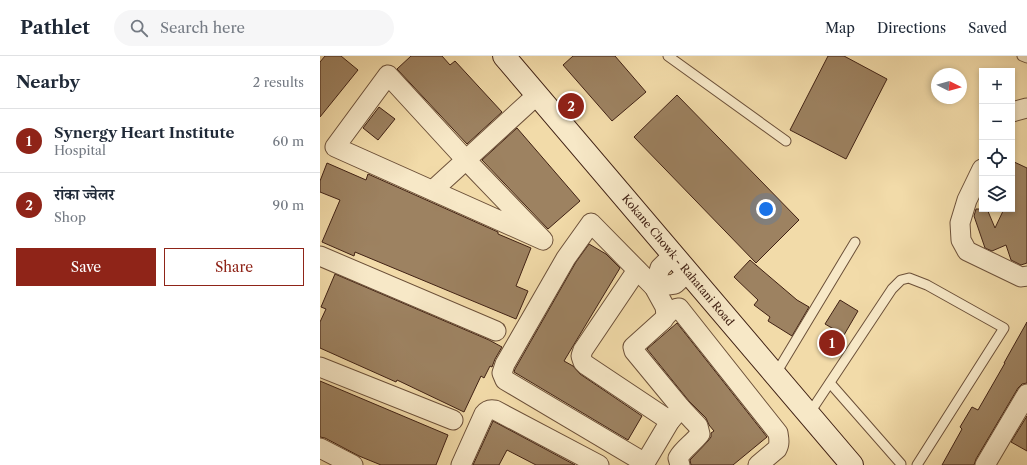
<!DOCTYPE html>
<meta charset="utf-8">
<style>
:root{--surface:#fff;--page:#f6f6f7;--text:#1f2937;--muted:#747a83;--line:#e0e1e3;--accent:#8f2418}
body{margin:0;font-family:"Libre Caslon Text","Noto Serif Devanagari",serif;background:var(--page);color:var(--text)}
.controls{position:absolute;right:12px;top:12px;display:grid;overflow:hidden;border-radius:0px;box-shadow:0 2px 6px #0003}
.controls button{width:36px;height:36px;display:grid;place-items:center;padding:0;border:0;border-bottom:1px solid var(--line);background:var(--surface);color:var(--text);font:20px sans-serif}
.compass{position:absolute;left:611px;top:12px;width:36px;height:36px;border-radius:50%;background:var(--surface);box-shadow:0 2px 6px #0003;rotate:95deg}
.you{position:absolute;left:446px;top:153px;width:14px;height:14px;margin:-10px;border:3px solid #fff;border-radius:50%;background:#1a73e8;box-shadow:0 0 0 6px #1a73e833}
.badge{display:grid;place-items:center;width:26px;height:26px;border-radius:50%;background:var(--accent);color:#fff;font-size:13px;font-weight:700}
.pin{position:absolute;translate:-50% -50%;border:2px solid #fff;box-shadow:0 1px 4px #0006}
.list{margin:0;padding:0;list-style:none}
h2{display:flex;justify-content:space-between;align-items:center;height:52px;margin:0;padding:0 16px;font-size:17px}
h2 small{font-size:13px;font-weight:400;color:var(--muted)}
.list li{display:grid;grid-template-columns:26px 1fr auto;gap:12px;align-items:center;box-sizing:border-box;height:64px;padding:0 16px;border-top:1px solid var(--line)}
.list b{display:block;font-size:15px;white-space:nowrap}
.list p{margin:0;font-size:13px;white-space:nowrap;color:var(--muted)}
.list em{font-size:13px;font-style:normal;color:var(--muted)}
.actions{display:flex;gap:8px;padding:12px 16px}
.actions a{flex:1;padding:9px 0;border:1px solid var(--accent);border-radius:0px;text-align:center;font-size:14px;color:var(--accent)}
.actions .main{background:var(--accent);color:#fff}
.icon{flex:none;width:22px;height:22px;fill:none;stroke:currentColor;stroke-width:2;stroke-linecap:round;stroke-linejoin:round}
.map{position:relative;flex:none;width:707px;height:409px;overflow:hidden}
header{display:flex;align-items:center;gap:24px;box-sizing:border-box;height:56px;padding:0 20px;background:var(--surface);border-bottom:1px solid var(--line)}
header strong{font-size:19px}
nav{display:flex;gap:22px;margin-inline-start:auto;font-size:14px}
.search{width:280px;height:36px;background:var(--page);display:flex;align-items:center;gap:10px;box-sizing:border-box;padding:0 14px;border-radius:22px;color:var(--muted);font-size:15px}
main{display:flex}
aside{flex:1;background:var(--surface)}
.map>svg:first-child{display:block}
</style>
<header>
<strong>Pathlet</strong>
<div class="search"><svg class="icon" aria-label="search" viewBox="0 0 24 24"><circle cx="10" cy="10" r="6"/><path d="M15 15l6 6"/></svg>Search here</div>
<nav><a>Map</a><a>Directions</a><a>Saved</a></nav>
</header>
<main>
<aside>
<h2>Nearby<small>2 results</small></h2>
<ul class="list">
<li><span class="badge">1</span><div><b>Synergy Heart Institute</b><p>Hospital</p></div><em>60 m</em></li>
<li><span class="badge">2</span><div><b>रांका ज्वेलर</b><p>Shop</p></div><em>90 m</em></li>
</ul>
<div class="actions"><a class="main">Save</a><a>Share</a></div>
</aside>
<div class="map">
<svg width="707" height="409" viewBox="0 0 707 409">
<rect width="100%" height="100%" fill="#f2dba9"/>
<filter id="stains"><feTurbulence type="fractalNoise" baseFrequency=".005" numOctaves="4"/><feColorMatrix values="0 0 0 0 .2 0 0 0 0 .09 0 0 0 0 .02 0 0 0 .5 -.17"/></filter>
<radialGradient id="worn" r=".72"><stop offset=".6" stop-color="#630" stop-opacity="0"/><stop offset="1" stop-color="#630" stop-opacity=".3"/></radialGradient>
<!-- building -->
<g fill="#9d8261" stroke="#402114">
<polygon points="5,0 21,0 38,14 0,61 0,6"/>
<polygon points="91,0 122,0 130,9 135,5 182,56 147,88 77,13"/>
<polygon points="253,0 295,0 326,36 292,65 243,9"/>
<polygon points="508,0 524,0 567,23 526,103 470,74"/>
<polygon points="357,39 479,164 436,207 314,81"/>
<polygon points="59,51 75,63 58,84 43,72"/>
<polygon points="197,72 260,145 228,173 162,104"/>
<polygon points="692,105 707,112 707,207 701,209 691,204 686,189 672,195 665,192 654,160 656,153 667,153 675,172 684,153 692,153"/>
<polygon points="7,107 46,124 48,118 178,176 178,178 211,192 196,230 208,235 196,263 35,196 34,200 2,186 20,144 0,136 0,125"/>
<polygon points="269,188 286,198 300,212 244,305 253,310 260,318 322,360 308,384 194,316 195,313 256,206"/>
<polygon points="430,204 477,244 489,251 472,280 448,265 450,261 434,249 438,244 414,221"/>
<polygon points="15,218 169,284 182,291 175,303 172,311 170,310 164,322 161,320 144,356 77,324 76,326 0,292 0,266 6,253 1,251"/>
<polygon points="520,244 538,255 524,279 505,268"/>
<polygon points="707,266 707,327 702,328 698,332 656,403 654,409 622,409 642,373 640,371 652,351 658,354 685,307 684,307"/>
<polygon points="357,267 447,381 413,409 371,409 370,404 388,385 391,381 391,377 394,375 389,369 386,362 369,345 327,293"/>
<polygon points="0,325 128,379 116,409 61,409 39,400 5,382 0,381"/>
<polygon points="707,360 707,395 691,386"/>
<polygon points="173,365 255,409 216,409 187,394 179,409 153,409"/>
</g>
<g fill="none" stroke-linecap="round" stroke-linejoin="round">
<!-- lane casing -->
<g stroke="#6c5039" stroke-width="11">
<g id="lane">
<polyline points="348,0 466,85"/>
<polyline points="702,0 707,2"/>
<polyline points="455,319 535,186"/>
<polyline points="510,327 581,408"/>
<polyline points="489,358 572,233 581,224 589,222 607,229 684,272 597,409"/>
</g>
</g>
<!-- street casing -->
<g stroke="#6c5039" stroke-width="21">
<g id="street">
<polygon points="68,19 146,104 223,184 15,91"/>
<polyline points="692,56 707,52"/>
<polyline points="662,113 647,144 640,167 641,184 647,195 701,221 707,220"/>
<polyline points="113,134 217,39"/>
<polyline points="0,200 176,275"/>
<polyline points="317,214 263,294 261,300 263,306 266,309 350,365"/>
<polyline points="334,231 355,228 368,216"/>
<polyline points="334,231 340,212 353,199"/>
<polyline points="346,259 345,251 334,231 271,167 246,202 185,308 182,317 185,324 325,407 350,365 361,352"/>
<polyline points="0,311 133,364"/>
<polyline points="0,392 33,409"/>
<path d="M141 409 164 358C167 354 170 353 175 354L279 409"/>
<path d="M360 409 358 402C363 393 373 387 380 378L378 370 361 352 314 295 313 291 343 264C346 259 352 253 359 252L458 377C459 383 460 388 457 393L438 409"/>
<polyline points="665,409 707,338"/>
</g>
</g>
<!-- secondary casing -->
<g stroke="#402114" stroke-width="24">
<polyline id="secondary" points="184,0 532,409"/>
</g>
<!-- lane -->
<use href="#lane" stroke="#f7e8c7" stroke-width="9"/>
<!-- street -->
<use href="#street" stroke="#f7e8c7" stroke-width="19"/>
<!-- secondary -->
<use href="#secondary" stroke="#f7e8c7" stroke-width="22"/>
</g>
<g text-anchor="middle" dominant-baseline="central" stroke-width="4" stroke-linejoin="round" paint-order="stroke">
<!-- street labels -->
<g font-size="11" fill="#402114" stroke="#f7e8c7">
<text transform="translate(358 204) rotate(50)">Kokane Chowk - Rahatani Road</text>
</g>
</g>
<rect width="100%" height="100%" filter="url(#stains)"/>
<rect width="100%" height="100%" fill="url(#worn)"/>
</svg>
<div class="controls">
<button>+</button>
<button>−</button>
<button><svg class="icon" aria-label="locate" viewBox="0 0 24 24"><circle cx="12" cy="12" r="6"/><path d="M12 2v4M12 18v4M2 12h4M18 12h4"/></svg></button>
<button><svg class="icon" aria-label="layers" viewBox="0 0 24 24"><path d="M12 4l9 5-9 5-9-5zM3 14l9 5 9-5"/></svg></button>
</div>
<svg class="compass" viewBox="-18 -18 36 36"><path d="M0-13l5 13h-10z" fill="#e53935"/><path d="M0 13l5-13h-10z" fill="#747a83"/></svg>
<div class="you"></div>
<div class="pin badge" style="left:512px;top:287px">1</div>
<div class="pin badge" style="left:251px;top:50px">2</div>
</div>
</main>
